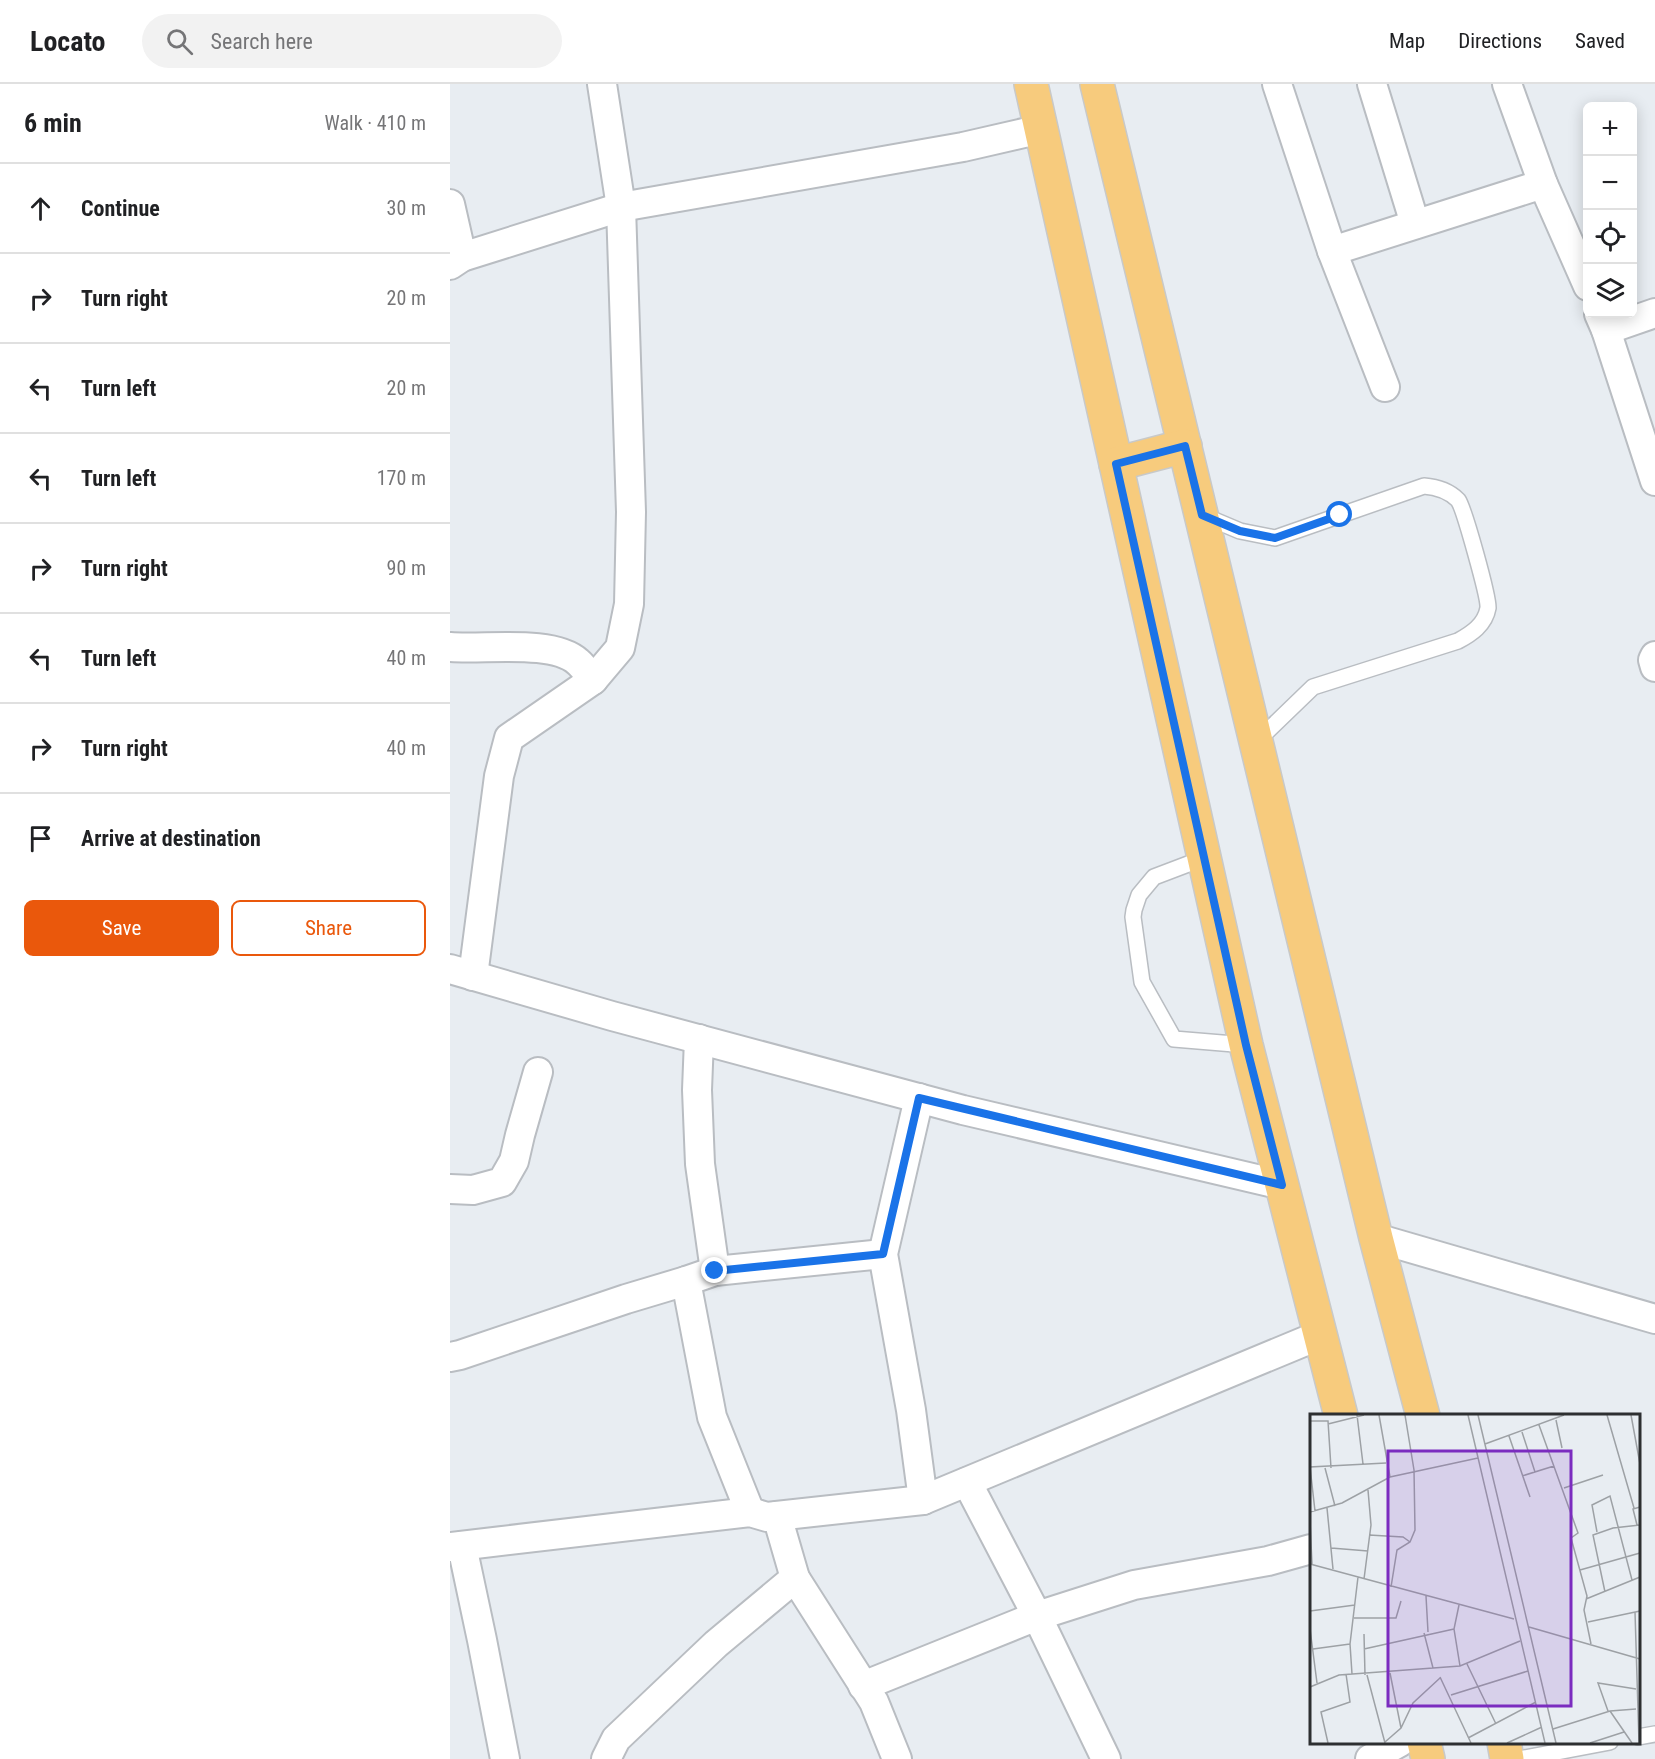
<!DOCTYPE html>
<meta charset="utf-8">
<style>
:root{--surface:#fff;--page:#f2f2f2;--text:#202124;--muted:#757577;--line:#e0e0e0;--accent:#ea580c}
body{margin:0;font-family:"Roboto Condensed",sans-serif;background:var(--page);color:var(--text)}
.controls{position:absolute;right:18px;top:18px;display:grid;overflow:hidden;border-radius:9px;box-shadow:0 3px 15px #0003}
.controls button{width:54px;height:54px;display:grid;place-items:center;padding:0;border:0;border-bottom:2px solid var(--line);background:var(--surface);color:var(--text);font:30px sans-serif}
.stop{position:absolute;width:18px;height:18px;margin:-14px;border:4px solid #1a73e8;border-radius:50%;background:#fff}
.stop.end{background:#1a73e8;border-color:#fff;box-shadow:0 2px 6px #0008}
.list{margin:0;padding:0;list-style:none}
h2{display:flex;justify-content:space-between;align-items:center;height:78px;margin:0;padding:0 24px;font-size:26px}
h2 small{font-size:20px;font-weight:400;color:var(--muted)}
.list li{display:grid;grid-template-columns:39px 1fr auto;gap:18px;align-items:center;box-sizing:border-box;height:90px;padding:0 24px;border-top:2px solid var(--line)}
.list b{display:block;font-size:22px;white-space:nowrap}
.list em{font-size:20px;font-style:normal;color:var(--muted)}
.actions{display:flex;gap:12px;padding:18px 24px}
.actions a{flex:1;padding:14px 0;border:2px solid var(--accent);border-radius:9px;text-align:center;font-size:21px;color:var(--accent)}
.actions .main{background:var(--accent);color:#fff}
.icon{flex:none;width:33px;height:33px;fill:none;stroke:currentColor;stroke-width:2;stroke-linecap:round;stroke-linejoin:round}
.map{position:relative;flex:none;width:1205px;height:1675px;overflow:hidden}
header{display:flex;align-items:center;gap:36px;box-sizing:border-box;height:84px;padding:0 30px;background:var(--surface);border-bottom:2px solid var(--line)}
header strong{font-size:28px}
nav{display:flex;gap:33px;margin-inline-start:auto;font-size:21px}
.search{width:420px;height:54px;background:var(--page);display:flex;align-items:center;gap:15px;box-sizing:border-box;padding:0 21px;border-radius:33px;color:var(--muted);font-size:22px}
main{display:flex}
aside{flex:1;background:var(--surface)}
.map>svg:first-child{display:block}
</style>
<header>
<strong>Locato</strong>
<div class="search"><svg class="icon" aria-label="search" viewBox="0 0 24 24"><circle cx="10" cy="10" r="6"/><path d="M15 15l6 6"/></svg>Search here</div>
<nav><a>Map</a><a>Directions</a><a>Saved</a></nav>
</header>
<main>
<aside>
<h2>6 min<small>Walk · 410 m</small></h2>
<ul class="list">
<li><svg class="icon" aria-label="ahead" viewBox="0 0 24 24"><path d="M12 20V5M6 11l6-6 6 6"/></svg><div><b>Continue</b></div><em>30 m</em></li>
<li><svg class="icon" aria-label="right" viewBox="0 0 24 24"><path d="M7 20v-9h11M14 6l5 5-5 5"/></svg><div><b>Turn right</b></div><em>20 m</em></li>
<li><svg class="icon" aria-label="left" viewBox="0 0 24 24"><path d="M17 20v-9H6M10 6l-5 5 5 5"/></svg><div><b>Turn left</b></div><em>20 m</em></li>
<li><svg class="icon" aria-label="left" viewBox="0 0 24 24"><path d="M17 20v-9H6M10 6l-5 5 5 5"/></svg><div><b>Turn left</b></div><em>170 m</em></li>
<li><svg class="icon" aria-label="right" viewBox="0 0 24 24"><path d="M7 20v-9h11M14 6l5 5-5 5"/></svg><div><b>Turn right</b></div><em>90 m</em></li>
<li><svg class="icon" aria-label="left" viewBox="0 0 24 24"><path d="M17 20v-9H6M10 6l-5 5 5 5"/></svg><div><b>Turn left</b></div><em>40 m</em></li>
<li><svg class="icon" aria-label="right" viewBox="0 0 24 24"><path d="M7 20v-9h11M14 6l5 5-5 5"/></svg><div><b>Turn right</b></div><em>40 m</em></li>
<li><svg class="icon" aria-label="arrive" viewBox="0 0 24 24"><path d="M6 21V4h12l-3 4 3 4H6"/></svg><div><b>Arrive at destination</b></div></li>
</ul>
<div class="actions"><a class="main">Save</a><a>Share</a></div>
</aside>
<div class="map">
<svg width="1205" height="1675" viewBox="0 0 1205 1675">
<rect width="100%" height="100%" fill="#e8edf2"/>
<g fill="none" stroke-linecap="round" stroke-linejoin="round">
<!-- lane casing -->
<g stroke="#b9bdc2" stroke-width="18">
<g id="lane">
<path d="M752 431 790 447 825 454 974 402C987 403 998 406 1008 416 1014 424 1039 514 1038 524 1035 541 1021 550 1008 557L863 603 806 658"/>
<polyline points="754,774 704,793 689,811 684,826 683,833 692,898 724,955 796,961"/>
<polyline points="1188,1653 1205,1650"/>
<polyline points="1069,1675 1160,1658"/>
</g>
</g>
<!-- street casing -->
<g stroke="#b9bdc2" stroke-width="32">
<g id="street">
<polyline points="827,0 882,167 935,303"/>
<polyline points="922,0 965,140"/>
<polyline points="1057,0 1093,100 1138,202"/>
<polyline points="0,120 12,173"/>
<polyline points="882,167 1093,100"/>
<polyline points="0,181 12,173 171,123 513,63 591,45"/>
<polyline points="1149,230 1156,246 1205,397"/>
<polyline points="1156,246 1205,229"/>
<path d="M0 563C34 566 103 555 128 578 134 583 138 590 143 596"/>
<polyline points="1205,572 1203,576 1205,583"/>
<polyline points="0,885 162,932 513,1026 832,1101"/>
<polyline points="23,892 49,692 59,654 143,596 170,564 179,520 181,428 171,123 152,0"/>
<polyline points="249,955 247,1006 250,1080 265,1187"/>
<polyline points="469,1014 433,1170 461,1326 473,1416"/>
<polyline points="0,1105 23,1106 52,1098 64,1077 70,1051 88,988"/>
<polyline points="926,1154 1205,1235"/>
<polyline points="236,1197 262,1333 300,1428"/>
<polyline points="0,1273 10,1271 176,1215 236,1197 265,1187 433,1170"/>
<polyline points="517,1398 587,1532 656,1675"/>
<polyline points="327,1432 345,1494 424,1618 447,1675"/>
<polyline points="12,1462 32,1556 55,1675"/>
<polyline points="0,1463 300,1428 317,1433 473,1416 870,1251"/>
<polyline points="413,1602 587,1532 684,1501 818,1477 861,1465"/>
<polyline points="156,1675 166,1655 266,1560 345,1494"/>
<polyline points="920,1675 950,1658"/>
</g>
</g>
<!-- primary casing -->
<g stroke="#c8c9c9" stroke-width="36">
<g id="primary">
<polyline points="581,0 796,961 891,1332"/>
<polyline points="647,0 926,1154 973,1332"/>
<polyline points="666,380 735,362"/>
<polyline points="974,1658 978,1675"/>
<polyline points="1054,1658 1057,1675"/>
</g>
</g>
<!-- lane -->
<use href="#lane" stroke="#fff" stroke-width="15"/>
<!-- street -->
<use href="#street" stroke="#fff" stroke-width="28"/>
<!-- primary -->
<use href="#primary" stroke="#f7cb7d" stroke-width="33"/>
</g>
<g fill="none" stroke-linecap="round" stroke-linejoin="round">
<!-- route -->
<polyline stroke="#1a73e8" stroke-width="8" points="265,1187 433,1170 469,1014 832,1101 796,961 666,380 735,362 752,431 790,447 825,454 890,431"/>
</g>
<!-- overview -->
<g transform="translate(860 1330)">
<rect width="330" height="330" fill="#e8edf2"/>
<path fill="none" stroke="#9da1a5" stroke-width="1.5" d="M47 1 53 50M69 1 80 63M158 1 235 329M168 1 246 329M297 1 324 94M321 1 330 50M246 6 252 34M0 7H18L21 54M18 10 54 1M229 11 268 119 261 124 277 182 274 196 281 230M212 18 225 58M199 22 220 83M175 30 254 1M15 54 25 92M212 62 244 52M254 74 293 61M17 94 23 155M5 97 0 53 76 49M0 98 32 89 80 63 168 44M0 107 2 150M327 111 323 95 330 93M287 118 282 91 300 82 322 166M59 121 93 123 100 128M21 134 58 137M0 150 204 205M270 156 330 139M54 165 61 111 58 76M81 173 87 136 100 128 105 116 104 56 95 1M295 178 283 121 303 114 330 111M116 182 118 218M276 185 330 163M149 191 144 215 150 252M0 197 45 191M325 198 329 329M44 204H86L91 187M278 208 330 197M219 213 330 245M0 215 7 269M114 219 123 254M54 220 55 261M3 235 40 230M54 235 144 215M157 250 186 310M80 259 91 314M42 260 40 230 48 163M57 261 75 329M130 263 161 329M0 273 29 261 150 252 210 227M141 281 218 257M298 297 288 269 326 275M300 297 322 329M243 315 300 297 326 295M158 324 226 288M75 328 91 314 103 289 130 264M18 329 11 298 40 288 36 260M197 329 232 313M280 329 314 318"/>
<path fill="#7b2cbf" fill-opacity="0.15" stroke="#7b2cbf" stroke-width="3" d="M78 37H261V292H78Z"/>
<rect width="330" height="330" fill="none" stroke="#2d2f31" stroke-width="3"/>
</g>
</svg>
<div class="controls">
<button>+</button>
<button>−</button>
<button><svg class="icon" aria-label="locate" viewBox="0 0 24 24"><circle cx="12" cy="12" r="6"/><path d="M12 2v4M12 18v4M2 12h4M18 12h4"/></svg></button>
<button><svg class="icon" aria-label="layers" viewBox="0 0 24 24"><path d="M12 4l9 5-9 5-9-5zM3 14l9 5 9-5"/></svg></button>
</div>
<div class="stop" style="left:890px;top:431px"></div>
<div class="stop end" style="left:265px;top:1187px"></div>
</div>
</main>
